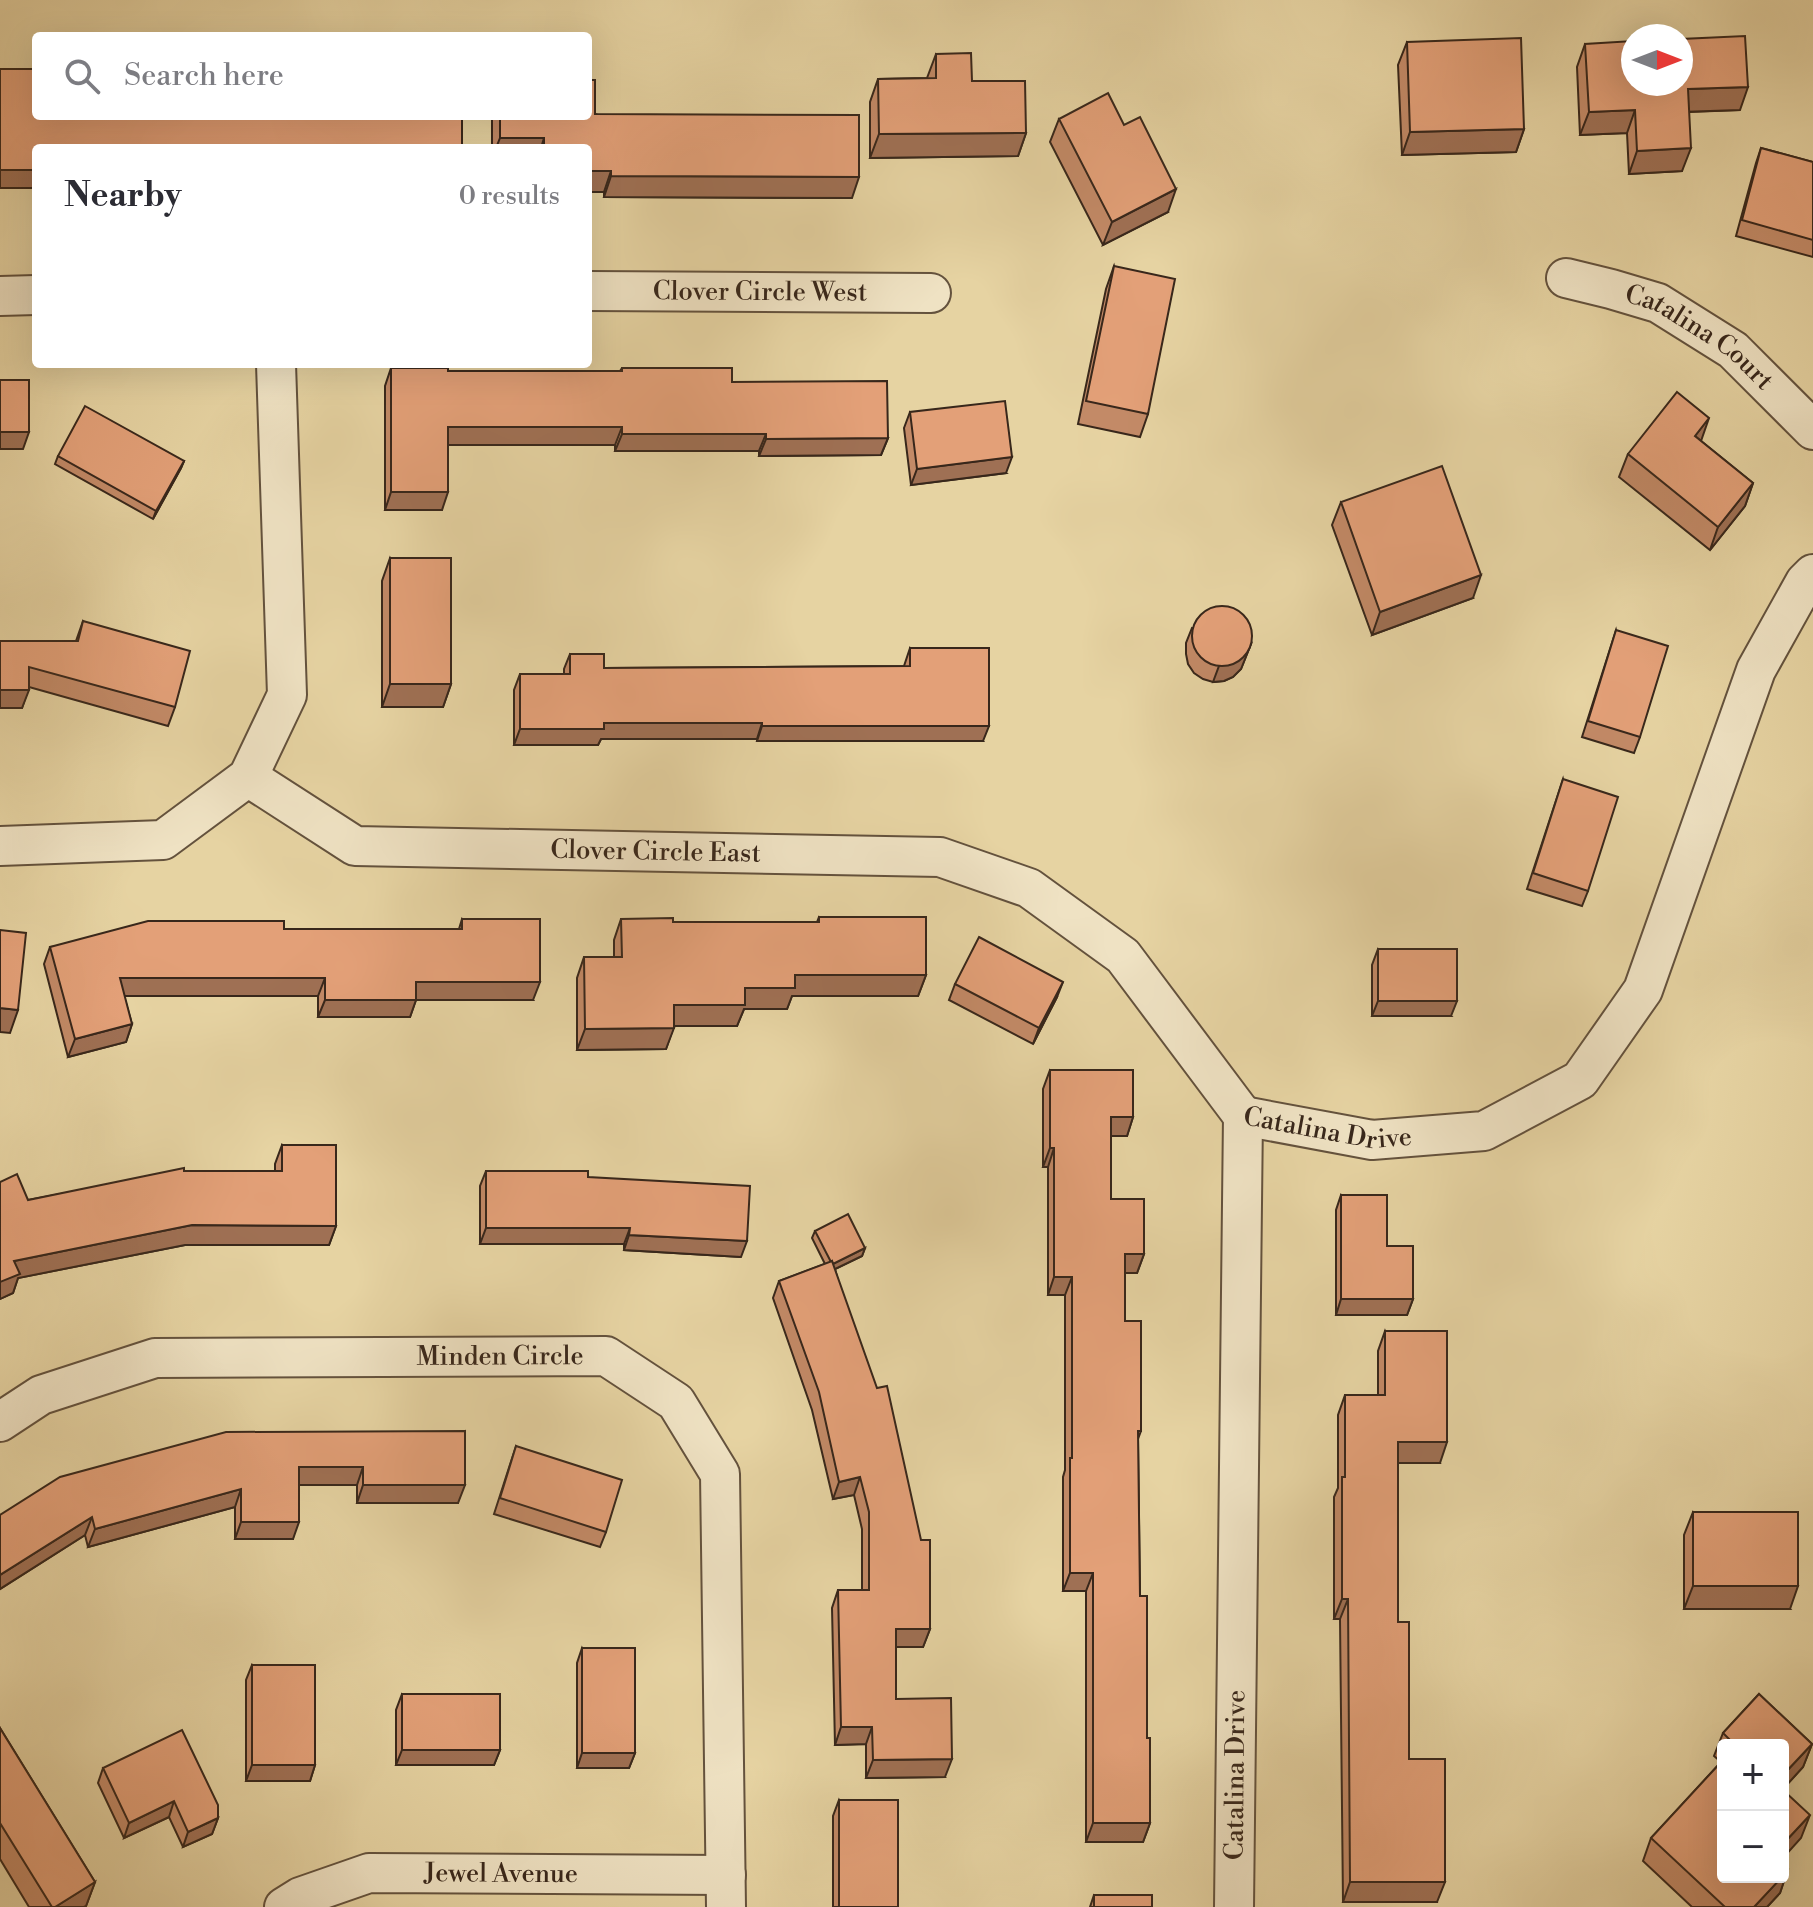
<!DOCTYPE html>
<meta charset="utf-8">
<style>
:root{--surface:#fff;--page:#f7f7f7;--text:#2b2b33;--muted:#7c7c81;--line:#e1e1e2}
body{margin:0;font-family:"Libre Bodoni",serif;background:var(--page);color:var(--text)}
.controls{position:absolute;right:24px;bottom:24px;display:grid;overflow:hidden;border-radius:8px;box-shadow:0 8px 32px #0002}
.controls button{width:72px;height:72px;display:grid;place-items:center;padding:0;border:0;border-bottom:2px solid var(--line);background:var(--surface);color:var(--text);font:40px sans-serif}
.compass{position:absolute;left:1621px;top:24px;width:72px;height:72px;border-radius:50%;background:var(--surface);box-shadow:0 8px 32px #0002;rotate:90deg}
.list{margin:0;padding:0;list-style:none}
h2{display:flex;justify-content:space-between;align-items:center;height:104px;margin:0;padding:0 32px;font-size:34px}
h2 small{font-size:26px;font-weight:400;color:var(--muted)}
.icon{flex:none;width:44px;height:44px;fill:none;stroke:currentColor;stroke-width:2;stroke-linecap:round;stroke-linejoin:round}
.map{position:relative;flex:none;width:1813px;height:1907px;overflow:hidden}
.search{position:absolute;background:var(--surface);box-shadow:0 8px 32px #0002;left:32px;top:32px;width:560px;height:88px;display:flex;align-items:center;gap:20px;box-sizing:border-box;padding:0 28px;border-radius:8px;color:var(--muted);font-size:30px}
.panel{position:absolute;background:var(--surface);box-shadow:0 8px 32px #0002;left:32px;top:144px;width:560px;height:224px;border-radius:8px}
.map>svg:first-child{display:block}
</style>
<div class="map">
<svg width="1813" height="1907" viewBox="0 0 1813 1907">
<rect width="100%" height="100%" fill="#e6d3a2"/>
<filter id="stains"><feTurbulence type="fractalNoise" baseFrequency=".0025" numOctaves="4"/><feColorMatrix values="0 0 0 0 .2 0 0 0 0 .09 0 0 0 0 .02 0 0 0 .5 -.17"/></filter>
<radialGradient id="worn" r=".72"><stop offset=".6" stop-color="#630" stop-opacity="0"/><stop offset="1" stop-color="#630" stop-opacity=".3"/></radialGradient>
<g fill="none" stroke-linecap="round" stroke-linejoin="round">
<!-- street casing -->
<g stroke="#64523d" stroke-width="42">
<g id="street">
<path id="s1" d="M1566 278 1611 289 1658 303 1733 350 1813 430"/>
<path id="s2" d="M588 291 931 293"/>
<polyline points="0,296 36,295"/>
<path id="s3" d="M248 777 355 846 940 857 1029 888 1123 956 1243 1116"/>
<polyline points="0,846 163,840 248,777 287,695 276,364"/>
<path id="s4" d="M1243 1116 1372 1140 1484 1131 1580 1080 1643 990 1756 670 1805 582 1813 574"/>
<path id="s5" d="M0 1422 41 1395 155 1358 606 1356 676 1402 720 1474 726 1907"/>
<path id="s6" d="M284 1907 300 1897 369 1873 726 1875"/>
<path id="s7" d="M1234 1907 1243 1116"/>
</g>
</g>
<!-- street -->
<use href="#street" stroke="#efe2c3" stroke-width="38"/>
</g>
<!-- wall -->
<g fill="#c38a67" stroke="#38271b" stroke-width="2">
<polygon points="1407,42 1524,129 1516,152 1402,155 1398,65"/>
<polygon points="1585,44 1740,110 1689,112 1682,171 1629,174 1627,133 1580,135 1577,67"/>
<polygon points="936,54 972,81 1026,133 1018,156 870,158 870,102 878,79 927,78"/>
<polygon points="595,114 852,198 604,197 604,192 588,192 588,148 492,148 492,116 588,116"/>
<polygon points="1059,119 1168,212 1103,245 1050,142"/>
<polygon points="1761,148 1813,162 1813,257 1736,236 1756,163"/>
<polygon points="1114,266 1148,414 1140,437 1078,424 1106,289"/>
<polygon points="391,368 448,371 620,371 622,368 732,382 888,438 881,455 759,456 759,451 615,451 615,445 448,445 442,510 385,510 385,386"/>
<polygon points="910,412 1006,473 911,485 904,428"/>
<polygon points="1701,441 1753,483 1745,506 1710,550 1619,477 1628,454"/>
<polygon points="58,456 184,461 181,468 153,519 55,464"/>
<polygon points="1341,502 1473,598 1372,635 1332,525"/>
<polygon points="390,558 451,684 443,707 382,707 382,581"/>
<polygon points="83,621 175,707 168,726 29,687 22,708 0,708 0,641 76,641"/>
<polygon points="1192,628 1251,644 1241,669 1233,677 1224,681 1213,682 1203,679 1194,673 1188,664 1186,654 1186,643"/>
<polygon points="1616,630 1640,737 1634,753 1582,737"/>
<polygon points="910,648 983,741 757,741 757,739 601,739 598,745 514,745 514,690 520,674 564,674 564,669 570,654 604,668 904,666"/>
<polygon points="1563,779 1588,891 1582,906 1527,889"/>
<polygon points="819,917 926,975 918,996 792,996 787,1009 744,1009 737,1026 674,1026 666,1049 577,1050 577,978 584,957 614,957 614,940 621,919 673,922 817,922"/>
<polygon points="462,919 533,1000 416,1000 410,1017 318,1017 318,996 124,996 132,1024 126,1042 68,1057 44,964 50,947 284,929 459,929"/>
<polygon points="1378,949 1451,1016 1372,1016 1372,965"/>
<polygon points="955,984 1057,997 1033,1044 949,1000"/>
<polygon points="1050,1070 1133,1117 1127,1136 1111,1136 1111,1199 1144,1254 1137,1273 1125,1273 1125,1321 1141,1431 1138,1439 1140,1596 1150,1823 1143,1842 1086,1842 1086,1591 1063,1591 1063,1477 1065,1470 1065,1295 1048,1295 1048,1167 1043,1167 1043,1089"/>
<polygon points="282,1145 336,1226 329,1245 185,1245 18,1278 13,1293 0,1299 0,1182 28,1200 184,1171 275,1171 275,1164"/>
<polygon points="486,1171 588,1177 741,1257 624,1250 624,1244 480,1244 480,1186"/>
<polygon points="1341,1195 1387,1246 1413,1299 1407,1315 1336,1315 1336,1210"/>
<polygon points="815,1231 865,1248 862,1256 835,1269 930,1629 923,1647 896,1647 896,1699 945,1777 866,1778 866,1744 835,1745 832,1608 838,1590 862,1590 862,1529 854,1495 833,1499 812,1410 773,1298 779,1281 825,1264 812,1238"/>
<polygon points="1385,1331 1440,1463 1398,1463 1398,1622 1409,1759 1437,1902 1343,1902 1340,1619 1334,1619 1334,1497 1338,1488 1338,1415 1345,1395 1378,1395 1378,1351"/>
<polygon points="465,1431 458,1503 357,1503 357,1485 299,1485 293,1539 235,1539 235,1507 88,1547 85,1535 0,1589 0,1515"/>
<polygon points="516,1446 606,1532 600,1547 494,1514"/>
<polygon points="1693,1512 1790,1609 1684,1609 1684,1535"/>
<polygon points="582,1648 635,1753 629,1768 577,1768 577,1663"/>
<polygon points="252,1665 315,1765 310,1781 246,1781 246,1680"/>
<polygon points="402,1694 500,1750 494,1765 396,1765 396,1710"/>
<polygon points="1759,1694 1812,1744 1803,1767 1783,1789 1783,1745 1723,1745 1723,1877 1783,1877 1783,1864 1788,1869 1780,1893 1767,1907 1692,1907 1643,1861 1651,1838 1721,1762 1714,1756 1723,1733"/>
<polygon points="0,1728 95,1882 86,1906 84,1907 29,1907 0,1859"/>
<polygon points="103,1768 218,1818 212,1834 183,1847 169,1817 124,1838 98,1783"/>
<polygon points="839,1800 898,1907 833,1907 833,1816"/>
<polygon points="1094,1895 1152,1907 1090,1907"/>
</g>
<!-- shaded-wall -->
<g fill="#9f7054" stroke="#38271b" stroke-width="2">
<polygon points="1748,87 1740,110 1680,112 1688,89"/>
<polygon points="1635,110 1627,133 1580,135 1589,112"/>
<polygon points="1524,129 1516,152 1402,155 1410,132"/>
<polygon points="1026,133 1018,156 870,158 879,134"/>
<polygon points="500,138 544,138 541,148 496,148"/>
<polygon points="1691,148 1682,171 1629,174 1637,151"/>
<rect x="0" y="170" width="36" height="18"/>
<polygon points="588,171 611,171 604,192 588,192"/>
<polygon points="611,176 859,177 852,198 604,197"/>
<polygon points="1176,189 1168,212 1103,245 1112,222"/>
<polygon points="1709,418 1701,441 1695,436"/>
<polygon points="448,427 622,427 615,445 442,445"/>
<polygon points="0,432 29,432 23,449 0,449"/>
<polygon points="622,434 766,434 759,451 615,451"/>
<polygon points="888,438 881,455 759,456 766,439"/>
<polygon points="1012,457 1006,473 911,485 917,469"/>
<polygon points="184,461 181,468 153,519 156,511"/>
<polygon points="1753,483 1745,506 1710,550 1718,527"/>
<polygon points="391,492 448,492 442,510 385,510"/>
<polygon points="1481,575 1473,598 1372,635 1380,612"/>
<polygon points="1251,644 1241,669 1233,677 1224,681 1213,682 1219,666"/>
<polygon points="390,684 451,684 443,707 382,707"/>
<polygon points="0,690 29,690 22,708 0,708"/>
<polygon points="604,723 762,723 757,739 601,739 598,745 514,745 520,729"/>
<polygon points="762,726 989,726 983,741 757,741"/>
<polygon points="795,975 926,975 918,996 792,996 787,1009 744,1009 737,1026 666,1026 674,1005"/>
<polygon points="120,978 325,978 318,996 113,996"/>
<polygon points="416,982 540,982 533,1000 416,1000 410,1017 318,1017 325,1000"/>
<polygon points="1063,982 1057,997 1033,1044 1039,1028"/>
<polygon points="1378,1001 1457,1001 1451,1016 1372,1016"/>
<polygon points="0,1008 18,1010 10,1033 0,1032"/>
<polygon points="132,1024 126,1042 68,1057 75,1039"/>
<polygon points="674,1028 666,1049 577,1050 585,1029"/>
<polygon points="1111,1117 1133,1117 1127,1136 1104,1136"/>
<polygon points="1050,1148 1054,1148 1048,1167 1043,1167"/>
<polygon points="192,1225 336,1226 329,1245 185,1245 18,1278 13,1293 0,1299 0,1282 14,1261"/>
<polygon points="486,1228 630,1228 624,1244 480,1244"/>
<polygon points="629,1235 747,1241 741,1257 624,1250"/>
<polygon points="865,1248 862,1256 829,1272 832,1264"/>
<polygon points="1125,1254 1144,1254 1137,1273 1118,1273"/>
<polygon points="1054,1277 1072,1277 1065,1295 1048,1295"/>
<polygon points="1341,1299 1413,1299 1407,1315 1336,1315"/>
<polygon points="1398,1442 1447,1442 1440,1463 1390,1463"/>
<polygon points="299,1467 363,1467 357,1485 293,1485"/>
<polygon points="860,1477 854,1495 833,1499 839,1482"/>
<polygon points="363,1485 465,1485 458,1503 357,1503"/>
<polygon points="241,1489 235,1507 88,1547 95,1529"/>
<polygon points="92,1517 85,1535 0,1589 0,1575"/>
<polygon points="241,1522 299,1522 293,1539 235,1539"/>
<polygon points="1070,1573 1093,1573 1086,1591 1063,1591"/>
<polygon points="1693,1586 1798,1586 1790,1609 1684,1609"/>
<polygon points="1342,1599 1348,1599 1340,1619 1334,1619"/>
<polygon points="896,1629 930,1629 923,1647 890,1647"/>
<polygon points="841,1727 872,1727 866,1744 835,1745"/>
<polygon points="1812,1744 1803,1767 1783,1789 1783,1775"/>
<polygon points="402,1750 500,1750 494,1765 396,1765"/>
<polygon points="582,1753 635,1753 629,1768 577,1768"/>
<polygon points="952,1759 945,1777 866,1778 873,1760"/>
<polygon points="252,1765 315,1765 310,1781 246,1781"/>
<polygon points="174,1801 169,1817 124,1838 129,1823"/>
<polygon points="1810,1815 1801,1838 1783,1858 1783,1844"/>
<polygon points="218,1818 212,1834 183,1847 188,1832"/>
<polygon points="1093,1823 1150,1823 1143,1842 1086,1842"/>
<polygon points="1788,1869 1780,1893 1767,1907 1754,1907 1782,1877 1783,1877"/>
<polygon points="95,1882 86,1906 84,1907 55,1907"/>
<polygon points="1350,1882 1445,1882 1437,1902 1343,1902"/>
</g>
<!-- building -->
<g fill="#e3a078" stroke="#38271b" stroke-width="2">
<polygon points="1745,36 1748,87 1688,89 1691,148 1637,151 1635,110 1589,112 1585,44 1633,41 1633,84 1681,84 1681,39"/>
<polygon points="1521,38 1524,129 1410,132 1407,42"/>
<polygon points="971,53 972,81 1025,81 1026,133 879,134 878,79 936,78 936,54"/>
<polygon points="0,69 33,69 33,103 36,103 36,116 292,116 292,118 462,119 462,148 36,148 36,170 0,170"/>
<polygon points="588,80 595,80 595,114 859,115 859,177 611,176 611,171 588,171 588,148 544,148 544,138 500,138 500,116 588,116"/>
<polygon points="1108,93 1124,125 1140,117 1176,189 1112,222 1059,119"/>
<polygon points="1761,148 1813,162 1813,240 1742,220"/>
<polygon points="1114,266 1175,279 1148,414 1086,401"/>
<polygon points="391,368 448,368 448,371 622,371 622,368 732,368 732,382 887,381 888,438 766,439 766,434 622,434 622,427 448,427 448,492 391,492"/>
<rect x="0" y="380" width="29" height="52"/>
<polygon points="1677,392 1709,418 1695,436 1753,483 1718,527 1628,454"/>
<polygon points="1005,401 1012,457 917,469 910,412"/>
<polygon points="85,406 184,461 156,511 58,456"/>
<polygon points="1442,466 1481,575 1380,612 1341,502"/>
<rect x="390" y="558" width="61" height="126"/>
<circle cx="1222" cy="636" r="30"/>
<polygon points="83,621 190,651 175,707 29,667 29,690 0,690 0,641 78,641"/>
<polygon points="1616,630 1668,646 1640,737 1588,721"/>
<polygon points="910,648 989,648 989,726 762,726 762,723 604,723 604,729 520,729 520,674 570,674 570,654 604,654 604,668 910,666"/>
<polygon points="1563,779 1618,797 1588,891 1533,873"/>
<polygon points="819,917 926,917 926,975 795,975 795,988 745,988 745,1005 674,1005 674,1028 585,1029 584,957 622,957 621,919 673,918 673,922 819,922"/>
<polygon points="462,919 540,919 540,982 416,982 416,1000 325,1000 325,978 120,978 132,1024 75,1039 50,947 148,921 284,921 284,929 462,929"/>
<polygon points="0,930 26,933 18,1010 0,1008"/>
<polygon points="979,937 1063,982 1039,1028 955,984"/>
<rect x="1378" y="949" width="79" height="52"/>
<polygon points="1050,1070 1133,1070 1133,1117 1111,1117 1111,1199 1144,1199 1144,1254 1125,1254 1125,1321 1141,1321 1141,1431 1138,1431 1140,1596 1147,1596 1147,1738 1150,1738 1150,1823 1093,1823 1093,1573 1070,1573 1070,1458 1072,1458 1072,1277 1054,1277 1054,1148 1050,1148"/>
<polygon points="282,1145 336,1145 336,1226 192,1225 14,1261 20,1274 0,1282 0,1182 17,1174 28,1200 184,1168 184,1171 282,1171"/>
<polygon points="486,1171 588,1171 588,1177 750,1186 747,1241 629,1235 630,1228 486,1228"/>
<polygon points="1341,1195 1387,1195 1387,1246 1413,1246 1413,1299 1341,1299"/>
<polygon points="848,1214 865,1248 833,1264 832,1261 831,1262 815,1231"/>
<polygon points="832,1261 877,1388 887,1386 921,1540 930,1540 930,1629 896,1629 896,1699 951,1698 952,1759 873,1760 872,1727 841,1727 838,1590 869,1590 869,1512 860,1477 839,1482 819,1392 779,1281"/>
<polygon points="1385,1331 1447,1331 1447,1442 1398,1442 1398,1622 1409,1622 1409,1759 1445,1759 1445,1882 1350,1882 1348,1599 1342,1599 1342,1477 1345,1477 1345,1395 1385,1395"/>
<polygon points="465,1431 465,1485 363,1485 363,1467 299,1467 299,1522 241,1522 241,1489 95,1529 92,1517 0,1575 0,1515 60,1477 226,1432"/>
<polygon points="516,1446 622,1480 606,1532 500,1498"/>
<rect x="1693" y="1512" width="105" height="74"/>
<rect x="582" y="1648" width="53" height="105"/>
<rect x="252" y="1665" width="63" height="100"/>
<rect x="402" y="1694" width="98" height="56"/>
<polygon points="1759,1694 1812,1744 1783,1775 1783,1745 1735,1745 1723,1733"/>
<polygon points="0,1728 95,1882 55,1907 52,1907 0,1823"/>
<polygon points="182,1730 218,1805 218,1818 188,1832 174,1801 129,1823 103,1768"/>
<polygon points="1723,1760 1723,1877 1782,1877 1754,1907 1725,1907 1651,1838"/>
<polygon points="1783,1790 1810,1815 1783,1844"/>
<rect x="839" y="1800" width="59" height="107"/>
<polygon points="1783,1864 1788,1869 1783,1875"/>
<rect x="1094" y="1895" width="58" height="12"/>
</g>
<g text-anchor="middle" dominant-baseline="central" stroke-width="6" stroke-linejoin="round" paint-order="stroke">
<!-- street labels -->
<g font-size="26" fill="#38271b" stroke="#efe2c3">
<text stroke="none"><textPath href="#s2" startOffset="172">Clover Circle West</textPath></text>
<text stroke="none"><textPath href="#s1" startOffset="148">Catalina Court</textPath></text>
<text stroke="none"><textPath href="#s3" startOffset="428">Clover Circle East</textPath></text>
<text stroke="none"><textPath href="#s4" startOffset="86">Catalina Drive</textPath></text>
<text stroke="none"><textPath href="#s5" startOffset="514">Minden Circle</textPath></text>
<text stroke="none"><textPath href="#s7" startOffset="132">Catalina Drive</textPath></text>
<text stroke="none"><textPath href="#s6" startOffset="224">Jewel Avenue</textPath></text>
</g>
</g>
<rect width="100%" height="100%" filter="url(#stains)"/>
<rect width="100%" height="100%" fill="url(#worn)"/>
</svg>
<div class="controls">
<button>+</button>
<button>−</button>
</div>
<svg class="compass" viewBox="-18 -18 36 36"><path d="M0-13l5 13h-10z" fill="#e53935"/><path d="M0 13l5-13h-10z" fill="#7c7c81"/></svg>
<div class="search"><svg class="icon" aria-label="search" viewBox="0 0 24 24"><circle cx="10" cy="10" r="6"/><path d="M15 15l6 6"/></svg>Search here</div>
<section class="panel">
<h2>Nearby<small>0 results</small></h2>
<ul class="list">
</ul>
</section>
</div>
